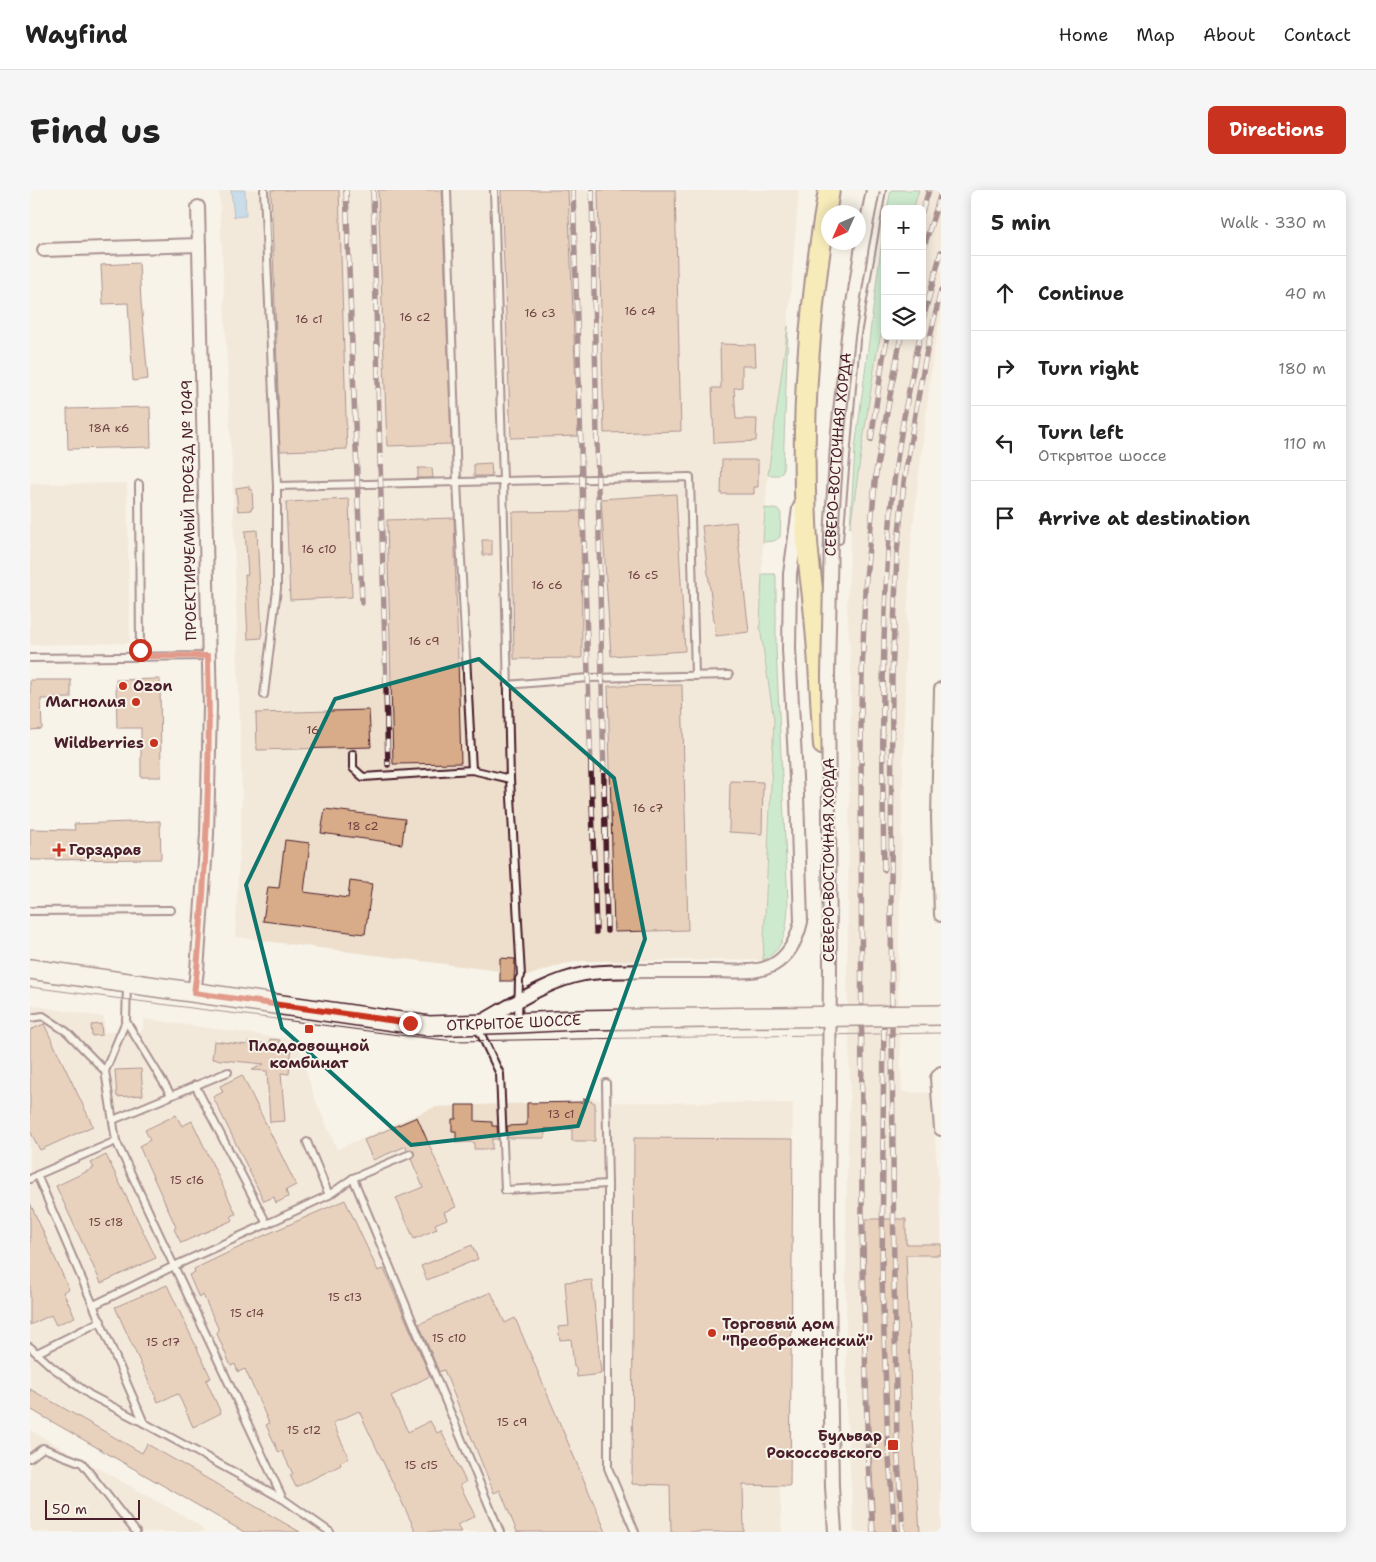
<!DOCTYPE html>
<meta charset="utf-8">
<style>
:root{--surface:#fff;--page:#f6f6f6;--text:#222;--muted:#767676;--line:#e0e0e0;--accent:#c8321e}
body{margin:0;font-family:"Shantell Sans",sans-serif;background:var(--page);color:var(--text)}
.controls{position:absolute;right:15px;top:15px;display:grid;overflow:hidden;border-radius:8px;box-shadow:0 2px 12px #0003}
.controls button{width:45px;height:45px;display:grid;place-items:center;padding:0;border:0;border-bottom:1px solid var(--line);background:var(--surface);color:var(--text);font:25px sans-serif}
.compass{position:absolute;left:791px;top:15px;width:45px;height:45px;border-radius:50%;background:var(--surface);box-shadow:0 2px 12px #0003;rotate:225deg}
.scale{position:absolute;left:15px;bottom:12px;width:95px;box-sizing:border-box;padding-left:5px;border:2px solid #4a1f2b;border-top:0;font-size:14px;line-height:18px;white-space:nowrap;color:#4a1f2b;-webkit-text-stroke:4px #f7f3e8;paint-order:stroke}
.stop{position:absolute;width:15px;height:15px;margin:-11px;border:4px solid #c8321e;border-radius:50%;background:#fff}
.stop.end{background:#c8321e;border-color:#fff;box-shadow:0 1px 5px #0008}
.list{margin:0;padding:0;list-style:none}
h2{display:flex;justify-content:space-between;align-items:center;height:65px;margin:0;padding:0 20px;font-size:21px}
h2 small{font-size:16px;font-weight:400;color:var(--muted)}
.list li{display:grid;grid-template-columns:32px 1fr auto;gap:15px;align-items:center;box-sizing:border-box;height:75px;padding:0 20px;border-top:1px solid var(--line)}
.list b{display:block;font-size:19px;white-space:nowrap}
.list p{margin:0;font-size:16px;white-space:nowrap;color:var(--muted)}
.list em{font-size:16px;font-style:normal;color:var(--muted)}
.icon{flex:none;width:28px;height:28px;fill:none;stroke:currentColor;stroke-width:2;stroke-linecap:round;stroke-linejoin:round}
.map{position:relative;flex:none;width:911px;height:1342px;overflow:hidden;border-radius:8px}
header{display:flex;align-items:center;gap:30px;box-sizing:border-box;height:70px;padding:0 25px;background:var(--surface);border-bottom:1px solid var(--line)}
header strong{font-size:24px}
nav{display:flex;gap:28px;margin-inline-start:auto;font-size:18px}
.intro{display:flex;align-items:center;justify-content:space-between;box-sizing:border-box;height:120px;padding:0 30px}
h1{margin:0;font-size:35px}
.button{padding:12px 22px;border-radius:8px;background:var(--accent);color:#fff;font-size:18px;font-weight:700}
main{display:flex;gap:30px;padding:0 30px}
aside{flex:1;background:var(--surface);border-radius:8px;box-shadow:0 2px 12px #0003}
.map>svg:first-child{display:block}
</style>
<header>
<strong>Wayfind</strong>
<nav><a>Home</a><a>Map</a><a>About</a><a>Contact</a></nav>
</header>
<div class="intro"><h1>Find us</h1><a class="button">Directions</a></div>
<main>
<div class="map">
<svg width="911" height="1342" viewBox="0 0 911 1342">
<rect width="100%" height="100%" fill="#f7f3e8"/>
<filter id="ink" filterUnits="userSpaceOnUse"><feTurbulence type="fractalNoise" baseFrequency=".02" numOctaves="2"/><feDisplacementMap in="SourceGraphic" scale="10" xChannelSelector="R" yChannelSelector="G"/><feConvolveMatrix kernelMatrix="1 2 1 2 8 2 1 2 1" color-interpolation-filters="sRGB"/></filter>
<g filter="url(#ink)">
<!-- built -->
<g fill="#eedecc">
<polygon points="189,0 769,0 758,136 738,285 733,352 730,437 744,530 733,770 552,771 533,774 500,785 485,786 484,791 470,791 470,781 205,747 212,609 202,283"/>
<polygon points="876,0 911,0 911,126 903,164 881,354 876,456 868,793 872,902 902,903 911,1032 911,1342 824,1342 816,1217 816,1015 820,895 817,792 821,478 817,417 825,259 855,79 855,146 892,146 892,19 871,19"/>
<polygon points="97,293 100,453 0,455 0,294"/>
<polygon points="0,815 74,827 74,842 112,841 114,829 267,850 284,907 307,959 405,917 470,914 554,912 554,908 563,908 576,912 763,913 760,1296 750,1296 752,1342 214,1342 0,1219"/>
<polygon points="0,1240 168,1334 174,1342 0,1342"/>
</g>
<!-- green -->
<g fill="#9ae1af" stroke="#72806d">
<polygon points="861,0 889,0 883,19 857,19"/>
<polygon points="855,27 855,129 847,161 837,224 820,338 825,259"/>
<polygon points="758,136 753,281 749,285 738,285"/>
<polygon points="735,318 749,320 751,324 750,347 744,351 733,352"/>
<path d="M732 384H744L746 386V459L758 714C757 736 756 759 733 770L744 530 730 437Z"/>
</g>
<!-- water -->
<polygon fill="#8ec3eb" stroke="#73819e" points="201,0 215,0 216,26 204,27"/>
<!-- building -->
<g fill="#d8ac89" stroke="#4a1f2b">
<polygon points="241,0 309,0 317,259 250,261"/>
<polygon points="348,0 412,0 421,254 357,256"/>
<polygon points="471,0 538,0 548,246 481,248"/>
<polygon points="568,0 645,0 651,241 574,243"/>
<polygon points="109,73 111,112 118,189 103,191 98,113 73,114 71,75"/>
<polygon points="690,154 725,155 726,176 712,176 712,197 704,198 706,229 727,229 726,251 684,253 682,198 691,198"/>
<polygon points="120,217 121,257 38,259 37,219"/>
<polygon points="692,270 728,270 728,297 724,297 724,304 691,304"/>
<polygon points="461,273 462,286 444,286 444,274"/>
<polygon points="388,278 402,278 403,288 388,288"/>
<polygon points="219,296 219,300 222,299 223,318 221,318 221,320 208,321 206,298"/>
<polygon points="646,304 655,461 581,466 571,309"/>
<polygon points="319,309 322,407 260,410 256,312"/>
<polygon points="551,321 552,468 484,469 482,322"/>
<polygon points="424,328 431,573 363,574 357,330"/>
<polygon points="706,332 719,442 686,446 672,336"/>
<polygon points="227,340 232,448 218,449 215,385 218,385 215,341"/>
<polygon points="452,350 462,350 462,365 453,365"/>
<polygon points="130,489 131,587 111,587 111,538 87,538 86,490"/>
<polygon points="0,490 41,490 41,508 11,509 12,539 0,540"/>
<polygon points="652,495 658,740 584,742 578,496"/>
<polygon points="339,520 341,557 227,560 226,523"/>
<polygon points="700,591 733,592 732,644 699,642"/>
<polygon points="295,619 375,629 372,654 291,643"/>
<polygon points="130,631 131,669 0,670 0,639 45,640 44,634"/>
<polygon points="255,650 280,653 274,702 318,708 320,691 342,694 335,744 233,731 238,697 249,698"/>
<polygon points="470,768 485,769 484,791 470,791"/>
<polygon points="14,834 63,936 10,960 0,941 0,840"/>
<polygon points="71,834 72,845 62,846 61,835"/>
<polygon points="240,849 250,850 249,855 262,856 259,884 251,883 255,931 240,932 237,881 222,880 234,874 182,869 184,851 217,855 218,852 240,854"/>
<polygon points="111,879 113,905 87,907 85,880"/>
<polygon points="212,885 266,995 256,1000 258,1007 246,1013 244,1007 234,1011 183,907 193,902 190,896"/>
<polygon points="554,908 565,913 565,951 542,951 542,939 515,939 515,948 478,948 477,936 497,935 497,913 554,912"/>
<polygon points="426,915 445,915 445,931 462,932 462,936 467,936 468,949 462,949 462,959 444,959 444,952 426,953 426,941 422,941 422,929 426,929"/>
<polygon points="146,925 152,936 162,931 206,1024 201,1026 203,1030 151,1053 144,1039 146,1037 109,956 120,950 115,940"/>
<polygon points="387,927 426,1017 414,1022 417,1029 405,1034 407,1039 384,1049 366,1008 393,997 381,969 384,967 384,962 381,959 377,960 376,956 343,970 334,950"/>
<polygon points="604,948 763,949 760,1296 713,1295 714,1342 641,1342 640,1295 602,1294"/>
<polygon points="76,965 126,1068 71,1093 26,996 64,978 61,973"/>
<polygon points="315,1010 348,1081 354,1079 400,1186 361,1206 378,1242 400,1231 407,1243 411,1241 436,1292 430,1295 445,1326 427,1335 431,1342 386,1342 329,1221 303,1233 319,1268 310,1272 311,1275 266,1297 260,1285 263,1284 252,1261 249,1263 236,1235 239,1233 215,1179 208,1182 205,1174 201,1176 187,1144 188,1138 173,1105 169,1108 159,1085 165,1082 164,1079 233,1046"/>
<polygon points="0,1013 39,1099 33,1102 45,1127 26,1135 21,1125 0,1135"/>
<polygon points="835,1029 876,1029 876,1054 911,1054 911,1065 876,1065 882,1229 890,1342 845,1342 837,1173"/>
<polygon points="442,1055 448,1069 397,1090 391,1076"/>
<polygon points="562,1090 571,1184 547,1187 546,1177 544,1177 541,1149 530,1150 528,1137 539,1136 535,1092"/>
<polygon points="137,1095 181,1188 176,1190 191,1223 163,1237 148,1204 128,1212 85,1117"/>
<polygon points="461,1102 475,1133 485,1128 576,1342 487,1342 470,1300 464,1303 414,1180 409,1182 389,1134"/>
<polygon points="0,1199 112,1263 117,1254 270,1342 214,1342 0,1219"/>
</g>
<g fill="none" stroke-linecap="round" stroke-linejoin="round">
<!-- lane casing -->
<g stroke="#4a1f2b" stroke-width="10">
<g id="lane">
<polyline points="417,0 427,292 442,580"/>
<polyline points="464,0 473,291 480,589 491,786 489,789 488,832"/>
<polyline points="109,294 110,466"/>
<polyline points="247,296 660,287 665,486"/>
<polyline points="809,350 826,150 852,0"/>
<polyline points="0,468 178,466"/>
<polyline points="477,495 558,488 699,485"/>
<polyline points="234,505 247,399 247,296 234,0"/>
<polyline points="323,564 323,578 333,587 442,580 480,589"/>
<polyline points="0,721 141,720"/>
<polyline points="0,828 13,826 37,842 75,881"/>
<polyline points="96,831 141,905"/>
<polyline points="448,838 470,884 475,1000 578,994"/>
<polyline points="576,893 578,994 578,1278 605,1342"/>
<polyline points="165,895 237,1034 299,1005 323,988 470,1342"/>
<polyline points="83,930 198,882"/>
<polyline points="86,951 75,881 96,831 97,794"/>
<polyline points="277,952 299,1005"/>
<polyline points="323,988 380,964"/>
<polyline points="0,989 7,985"/>
<polyline points="237,1034 144,1076 253,1309 300,1342"/>
<polyline points="64,1115 144,1076 86,951 7,985 114,1233 253,1309"/>
<polyline points="0,1157 22,1177 60,1205 114,1233"/>
<polyline points="7,1163 71,1131"/>
<polyline points="0,1268 13,1258 52,1273 106,1342"/>
</g>
</g>
<!-- street casing -->
<g stroke="#4a1f2b" stroke-width="16">
<g id="street">
<polyline points="14,60 169,55"/>
<polyline points="911,499 908,627 911,725"/>
<polyline points="164,803 167,780 177,644 180,517 168,17"/>
<path d="M451 832C483 814 517 791 554 784 573 781 591 782 611 781 635 781 659 781 683 781 702 781 726 784 743 775 759 766 767 749 771 732L767 606 759 459 760 384 769 318"/>
<polyline points="911,883 907,888 911,939"/>
</g>
</g>
<!-- secondary casing -->
<g stroke="#4a1f2b" stroke-width="22">
<g id="secondary">
<path id="s1" d="M0 779 399 836 488 833 546 830 748 827"/>
</g>
</g>
<!-- primary casing -->
<g stroke="#4a1f2b" stroke-width="24">
<path id="primary" d="M794 555C791 516 790 477 786 438 784 409 779 380 777 351 770 234 779 116 799 0"/>
</g>
<!-- lane -->
<use href="#lane" stroke="#f7f3e8" stroke-width="6"/>
<!-- street -->
<use href="#street" stroke="#f7f3e8" stroke-width="12"/>
<!-- secondary -->
<use href="#secondary" stroke="#f7f3e8" stroke-width="19"/>
<!-- primary -->
<use href="#primary" stroke="#f6e381" stroke-width="20"/>
<!-- tram -->
<polyline stroke="#4a1f2b" stroke-width="1" points="0,797 369,845 425,851 911,843"/>
<!-- rail casing -->
<g stroke="#4a1f2b" stroke-width="5.5">
<g id="rail">
<polyline points="316,0 332,413"/>
<polyline points="343,0 358,575"/>
<polyline points="543,0 566,742"/>
<polyline points="562,0 577,741"/>
<polyline points="892,22 899,0"/>
<polyline points="892,63 911,3"/>
<polyline points="892,133 911,62"/>
<polyline points="841,250 853,168 858,146"/>
<path d="M854 680C852 560 851 441 861 321 866 262 878 204 890 146"/>
<polyline points="854,817 852,1089 858,1256 865,1342"/>
<polyline points="843,1342 838,1273 832,1037 831,517 835,399 846,282 871,146"/>
<polyline points="873,1342 867,1255 864,1089 861,717 862,487 867,363 874,292 885,224 897,160 911,100"/>
</g>
</g>
<!-- rail -->
<use href="#rail" stroke="#f7f3e8" stroke-width="4" stroke-dasharray="11" stroke-linecap="butt"/>
<!-- street-bridge casing -->
<g stroke="#4a1f2b" stroke-width="16" stroke-linecap="butt">
<g id="street-bridge">
<path id="s2" d="M805 1342 802 1297 798 1025 800 777 798 484 801 346 808 241 818 146 832 56 843 0"/>
</g>
</g>
<!-- secondary-bridge casing -->
<g stroke="#4a1f2b" stroke-width="22" stroke-linecap="butt">
<polyline id="secondary-bridge" points="748,827 911,825"/>
</g>
<!-- street-bridge -->
<use href="#street-bridge" stroke="#f7f3e8" stroke-width="12"/>
<!-- secondary-bridge -->
<use href="#secondary-bridge" stroke="#f7f3e8" stroke-width="19"/>
</g>
</g>
<g fill="none" stroke-linecap="round" stroke-linejoin="round" filter="url(#ink)">
<!-- route -->
<path stroke="#c8321e" stroke-width="6" d="M110 460V466H178C180 545 178 625 173 705 170 737 169 770 164 803L380 833"/>
</g>
<!-- marked area -->
<path d="M0 0H911V1342H0ZM449 469 584 588 615 749 548 936 381 955 252 838 216 695 305 509Z" fill="#f7f3e8" fill-opacity=".55" fill-rule="evenodd"/>
<path fill="none" stroke="#0f766e" stroke-width="4" stroke-linejoin="round" d="M449 469 584 588 615 749 548 936 381 955 252 838 216 695 305 509Z"/>
<!-- markers -->
<g fill="#c8321e" stroke="#f7f3e8" stroke-width="2">
<circle cx="93" cy="496" r="5"/>
<circle cx="106" cy="512" r="5"/>
<circle cx="124" cy="553" r="5"/>
<path d="M26.5 652.5h5v5h5v5h-5v5h-5v-5h-5v-5h5z"/>
<rect x="274" y="834" width="10" height="10" rx="2.5"/>
<circle cx="682" cy="1143" r="5"/>
<rect x="857" y="1249" width="12" height="12" rx="2.5"/>
</g>
<g text-anchor="middle" dominant-baseline="central" stroke-width="4" stroke-linejoin="round" paint-order="stroke">
<!-- number labels -->
<g font-size="12" fill="#6e4242">
<text x="610" y="121">16 с4</text>
<text x="510" y="123">16 с3</text>
<text x="385" y="127">16 с2</text>
<text x="279" y="129">16 с1</text>
<text x="79" y="238">18А к6</text>
<text x="289" y="359">16 с10</text>
<text x="613" y="385">16 с5</text>
<text x="517" y="395">16 с6</text>
<text x="394" y="451">16 с9</text>
<text x="283" y="540">16</text>
<text x="618" y="618">16 с7</text>
<text x="333" y="636">18 c2</text>
<text x="531" y="924">13 с1</text>
<text x="157" y="990">15 с16</text>
<text x="76" y="1032">15 с18</text>
<text x="315" y="1107">15 с13</text>
<text x="217" y="1123">15 с14</text>
<text x="419" y="1148">15 с10</text>
<text x="133" y="1152">15 с17</text>
<text x="482" y="1232">15 с9</text>
<text x="274" y="1240">15 с12</text>
<text x="391" y="1275">15 с15</text>
</g>
<!-- street labels -->
<g font-size="15" fill="#4a1f2b" stroke="#f7f3e8">
<text stroke="none"><textPath href="#s2" startOffset="1078">СЕВЕРО-ВОСТОЧНАЯ ХОРДА</textPath></text>
<text transform="translate(159 320) rotate(-91)">ПРОЕКТИРУЕМЫЙ ПРОЕЗД № 1049</text>
<text transform="translate(799 670) rotate(-90)">СЕВЕРО-ВОСТОЧНАЯ ХОРДА</text>
<text stroke="none"><textPath href="#s1" startOffset="488">ОТКРЫТОЕ ШОССЕ</textPath></text>
</g>
<!-- poi labels -->
<g font-size="15" font-weight="bold" fill="#4a1f2b" stroke="#f7f3e8" text-anchor="start">
<text x="103" y="496">Ozon</text>
<text x="96" y="512" text-anchor="end">Магнолия</text>
<text x="114" y="553" text-anchor="end">Wildberries</text>
<text x="39" y="660">Горздрав</text>
<text x="279" y="856" text-anchor="middle">Плодоовощной<tspan x="279" dy="17">комбинат</tspan></text>
<text x="692" y="1134">Торговый дом<tspan x="692" dy="17">"Преображенский"</tspan></text>
<text x="852" y="1246" text-anchor="end">Бульвар<tspan x="852" dy="17">Рокоссовского</tspan></text>
</g>
</g>
</svg>
<div class="controls">
<button>+</button>
<button>−</button>
<button><svg class="icon" aria-label="layers" viewBox="0 0 24 24"><path d="M12 4l9 5-9 5-9-5zM3 14l9 5 9-5"/></svg></button>
</div>
<svg class="compass" viewBox="-18 -18 36 36"><path d="M0-13l5 13h-10z" fill="#e53935"/><path d="M0 13l5-13h-10z" fill="#767676"/></svg>
<div class="scale">50 m</div>
<div class="stop" style="left:110px;top:460px"></div>
<div class="stop end" style="left:380px;top:833px"></div>
</div>
<aside>
<h2>5 min<small>Walk · 330 m</small></h2>
<ul class="list">
<li><svg class="icon" aria-label="ahead" viewBox="0 0 24 24"><path d="M12 20V5M6 11l6-6 6 6"/></svg><div><b>Continue</b></div><em>40 m</em></li>
<li><svg class="icon" aria-label="right" viewBox="0 0 24 24"><path d="M7 20v-9h11M14 6l5 5-5 5"/></svg><div><b>Turn right</b></div><em>180 m</em></li>
<li><svg class="icon" aria-label="left" viewBox="0 0 24 24"><path d="M17 20v-9H6M10 6l-5 5 5 5"/></svg><div><b>Turn left</b><p>Открытое шоссе</p></div><em>110 m</em></li>
<li><svg class="icon" aria-label="arrive" viewBox="0 0 24 24"><path d="M6 21V4h12l-3 4 3 4H6"/></svg><div><b>Arrive at destination</b></div></li>
</ul>
</aside>
</main>
